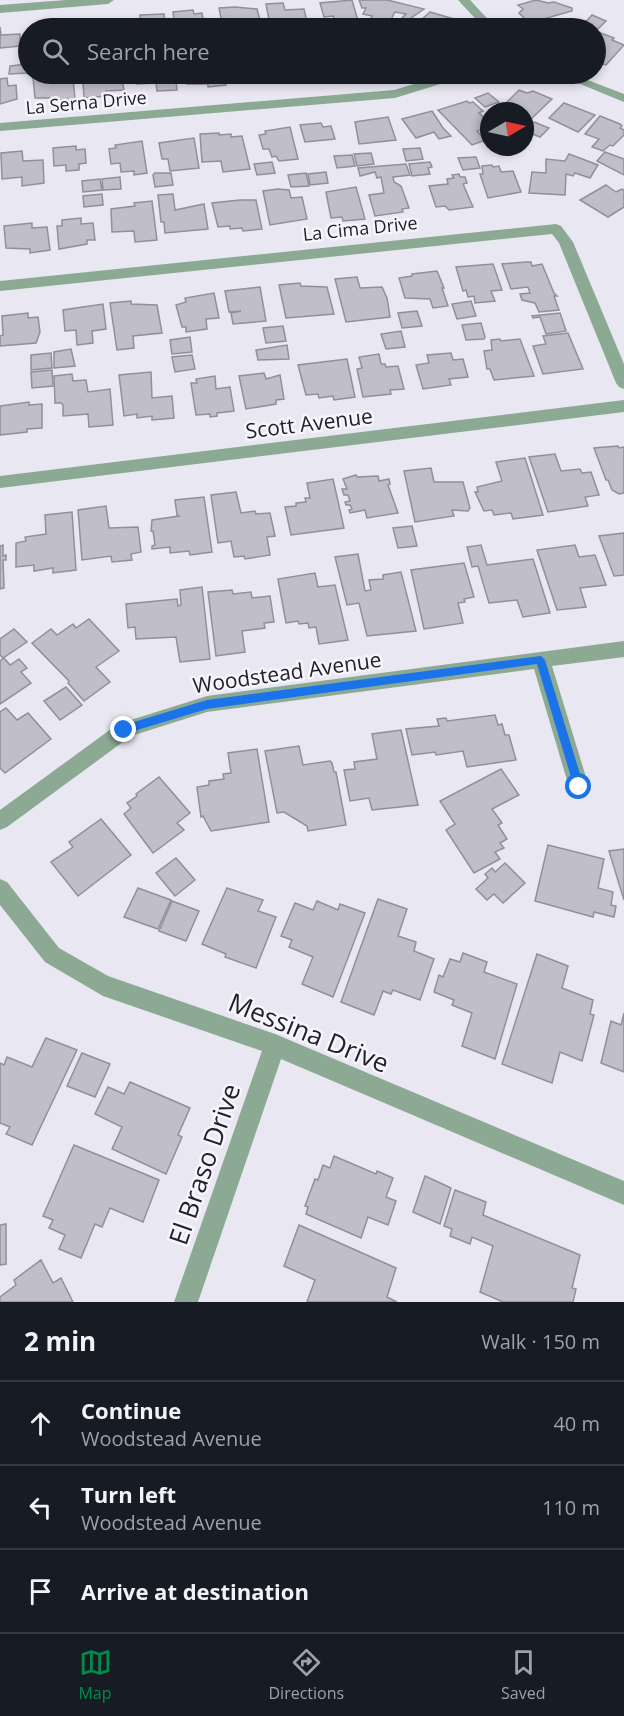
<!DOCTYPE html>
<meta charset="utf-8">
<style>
:root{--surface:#171b24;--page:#20242c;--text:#f1f3f6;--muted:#9ea1a6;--line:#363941;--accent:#008c4a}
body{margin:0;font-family:"Open Sans",sans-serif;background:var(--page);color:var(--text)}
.compass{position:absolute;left:480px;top:102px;width:54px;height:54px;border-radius:50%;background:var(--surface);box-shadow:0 3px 9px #0003;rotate:81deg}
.stop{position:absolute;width:18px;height:18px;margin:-14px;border:4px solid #1a73e8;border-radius:50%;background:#fff}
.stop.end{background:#1a73e8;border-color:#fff;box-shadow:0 2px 6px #0008}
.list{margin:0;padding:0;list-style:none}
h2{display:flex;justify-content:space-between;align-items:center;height:78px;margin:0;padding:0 24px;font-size:26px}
h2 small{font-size:20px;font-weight:400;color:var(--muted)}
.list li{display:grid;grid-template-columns:39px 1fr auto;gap:18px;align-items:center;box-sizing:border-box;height:84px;padding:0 24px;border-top:2px solid var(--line)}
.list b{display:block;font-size:22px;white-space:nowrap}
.list p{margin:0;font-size:20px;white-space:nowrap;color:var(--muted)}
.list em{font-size:20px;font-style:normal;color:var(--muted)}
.icon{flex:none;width:33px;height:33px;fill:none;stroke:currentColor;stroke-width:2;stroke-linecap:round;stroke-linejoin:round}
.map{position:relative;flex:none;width:624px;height:1302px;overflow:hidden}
.search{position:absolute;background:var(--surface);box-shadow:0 3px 9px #0003;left:18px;right:18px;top:18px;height:66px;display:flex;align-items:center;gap:15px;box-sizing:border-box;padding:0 21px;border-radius:33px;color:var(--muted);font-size:22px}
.sheet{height:330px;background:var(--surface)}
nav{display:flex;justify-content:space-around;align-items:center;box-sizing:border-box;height:84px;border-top:2px solid var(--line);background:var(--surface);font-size:16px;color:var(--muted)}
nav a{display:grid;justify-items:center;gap:3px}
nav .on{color:var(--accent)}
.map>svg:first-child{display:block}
</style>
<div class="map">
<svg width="624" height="1302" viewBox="0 0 624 1302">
<rect width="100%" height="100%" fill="#e9e7f2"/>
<!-- building -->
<g fill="#c0bfc9" stroke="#918f99" stroke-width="1.5">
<polygon points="352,0 358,21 336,23 333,16 324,17 320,3"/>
<polygon points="359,0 387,0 424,9 408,20 402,18 406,14 395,12 388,25 370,22 372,16 363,14 366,8 362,8"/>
<polygon points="536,0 548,3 554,2 572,8 572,11 529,23 519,13 523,9 518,5"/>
<polygon points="283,3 285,10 304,9 307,22 270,25 266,4"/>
<polygon points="235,7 257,9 262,28 223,28 219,8"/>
<polygon points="193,10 194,14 202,13 204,24 214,23 215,28 175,28 173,12"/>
<polygon points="430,12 454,19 450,20 458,28 422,28 435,25 422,19"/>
<polygon points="164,14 166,28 135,28 134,20 140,19 140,15"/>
<polygon points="592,15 606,21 598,29 584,24"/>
<polygon points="93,19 94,21 114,22 115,28 78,28 77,21"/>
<polygon points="560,19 568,24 572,22 583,28 541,28"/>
<polygon points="71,23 71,28 38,28 49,25"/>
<polygon points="0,27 1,35 20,34 20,46 0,48"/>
<polygon points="598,32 614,38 612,40 624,45 606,65 596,62 596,34"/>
<polygon points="27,64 28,73 9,74 10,66"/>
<polygon points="135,74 175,74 177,90 157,91 156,83 137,84"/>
<polygon points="185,74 222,74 226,85 208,87 208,84 187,84"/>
<polygon points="234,74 268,74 269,79 236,83"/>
<polygon points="284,74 309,74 309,76 285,79"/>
<polygon points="58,75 58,81 73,79 75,99 57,100 57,98 35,98 33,78"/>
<polygon points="110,75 111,78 122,79 124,90 106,91 107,96 84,98 83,82 94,81 94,76"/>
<polygon points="7,78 8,86 16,85 17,99 0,104 0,79"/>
<polygon points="519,90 527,93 533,91 552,99 529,121 525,120 525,111 505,111 510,106 505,104"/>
<polygon points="488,93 499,102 485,107 475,98"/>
<polygon points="467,101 469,103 473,102 483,111 479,113 488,121 482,124 486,128 477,131 486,140 472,145 438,110"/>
<polygon points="564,103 595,115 578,132 549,118"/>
<polygon points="432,111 443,128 451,136 439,139 434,132 416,138 402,119"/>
<polygon points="600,116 620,124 622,126 620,128 624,130 624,135 613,146 610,145 603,151 592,147 599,139 585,134"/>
<polygon points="388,117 396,140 359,144 355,122"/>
<polygon points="534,122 549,128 540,137 525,131"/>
<polygon points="321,123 323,127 331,126 335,139 305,142 300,125"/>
<polygon points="290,127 298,159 279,161 276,156 272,157 269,149 263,149 259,135 266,134 265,131"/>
<polygon points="219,133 219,135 231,134 231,137 242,136 250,169 223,172 221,161 202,162 200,134"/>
<polygon points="194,138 199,168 170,171 168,159 162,159 159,143"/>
<polygon points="142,141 147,173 134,175 134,171 121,172 120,163 111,164 109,149 116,148 115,145"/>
<polygon points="76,146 76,150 85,149 86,163 79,164 79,170 66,171 66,165 54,166 53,148"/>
<polygon points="420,148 423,159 406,161 403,149"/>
<polygon points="22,151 23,161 43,160 44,183 22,186 22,177 2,179 1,153"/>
<polygon points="605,152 624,159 624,175 597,161"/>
<polygon points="371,153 374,164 357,166 354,154"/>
<polygon points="569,154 598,165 590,178 575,173 573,176 566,174 565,195 529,193 532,172 546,173 546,159 565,161"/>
<polygon points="352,155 355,166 337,168 334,156"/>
<polygon points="476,157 480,168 463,170 458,158"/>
<polygon points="272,162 275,173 257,175 254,164"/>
<polygon points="430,162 432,167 428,168 430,174 412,176 409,164"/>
<polygon points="406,164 410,175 393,177 394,182 401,186 409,208 402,209 403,212 375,216 369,195 384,193 381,177 377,178 375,172 360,176 358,168"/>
<polygon points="492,165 493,167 499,166 501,172 513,171 521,192 488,198 480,174 483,174 482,166"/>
<polygon points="326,172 328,183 310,185 308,174"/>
<polygon points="155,173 171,173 173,185 155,187 153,175"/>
<polygon points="306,173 309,186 291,187 288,175"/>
<polygon points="459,174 460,177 465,177 467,183 463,184 473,207 449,210 445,206 436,207 429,186 448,184 447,179 454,178 452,175"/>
<polygon points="120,177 121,189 103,190 102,179"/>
<polygon points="100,179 102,190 83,192 82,181"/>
<polygon points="606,185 616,192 622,189 624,190 624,207 608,217 580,200"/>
<polygon points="356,187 365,219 343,221 342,217 331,218 326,192"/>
<polygon points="278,189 289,190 291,198 302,197 307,219 270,225 263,191"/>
<polygon points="102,194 103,205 84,207 83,196"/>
<polygon points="173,194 175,210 204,204 208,229 165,233 164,222 161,222 158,195"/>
<polygon points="240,200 256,200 262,229 243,231 242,228 230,229 230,226 218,227 212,203"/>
<polygon points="152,201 157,240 135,242 134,231 112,232 111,209 135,206 134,203"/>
<polygon points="81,218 81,224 93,223 95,240 87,240 87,244 59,249 57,226 62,226 62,220"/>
<polygon points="32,223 32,228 47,227 50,250 30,253 30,249 6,248 4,226"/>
<polygon points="526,262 531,262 532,266 542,264 554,293 557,296 554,296 559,310 539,312 535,303 522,300 520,294 530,293 528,287 511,289 502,264"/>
<polygon points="493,264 502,290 491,291 495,301 475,303 474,296 468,297 466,290 463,291 456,267"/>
<polygon points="437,271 444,288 442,288 448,306 433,308 430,299 405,298 399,278 412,276 412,274"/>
<polygon points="357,277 360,288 382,287 387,298 390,317 346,322 335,279"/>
<polygon points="300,283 301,286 327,287 334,314 286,318 279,285"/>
<polygon points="260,287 266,321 233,324 231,313 241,311 229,312 225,291"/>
<polygon points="214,293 219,318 206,319 207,329 186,332 186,327 182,327 176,305 186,302 185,298"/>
<polygon points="131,301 131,304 157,305 162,333 133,336 134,348 117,350 110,303"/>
<polygon points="471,301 476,316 457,319 452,304"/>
<polygon points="103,304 106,329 92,331 93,343 77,345 76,330 65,331 63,310"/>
<polygon points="417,311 422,326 402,328 398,313"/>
<polygon points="28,313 28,318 38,317 40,332 36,343 0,346 0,336 3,335 2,316"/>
<polygon points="560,313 566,331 546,334 540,317 533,318 532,316"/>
<polygon points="481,323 485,337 484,339 466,340 462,325"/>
<polygon points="283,326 286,341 266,343 263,328"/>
<polygon points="401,331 405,347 386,349 381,334"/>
<polygon points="568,333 583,369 543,374 533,346 546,344 543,336"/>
<polygon points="190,337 192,352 172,354 170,340"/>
<polygon points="500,339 501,341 520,339 534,376 494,380 490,369 487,369 484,351 492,350 491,340"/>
<polygon points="287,345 289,359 258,360 256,350"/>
<polygon points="71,349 75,366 54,368 54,352"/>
<polygon points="51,353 52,368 31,370 31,355"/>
<polygon points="451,353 453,360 463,359 468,377 449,379 451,385 423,389 416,365 429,363 427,355"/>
<polygon points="379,354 381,364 385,364 386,367 398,366 404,389 390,390 391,394 363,397 357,369 362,368 359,357"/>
<polygon points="192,355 195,369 175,372 172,357"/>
<polygon points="347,359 355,397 334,400 333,396 319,398 318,394 306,395 298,365"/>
<polygon points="52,370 53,386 32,388 31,372"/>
<polygon points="151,372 152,398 172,396 174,418 152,420 152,416 137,418 137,414 124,416 119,375"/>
<polygon points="264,373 266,379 280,375 284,399 276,400 276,404 246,409 239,376"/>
<polygon points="72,374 73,381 86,380 88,392 110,389 113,425 89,427 88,414 63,416 63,405 61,403 55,403 54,376"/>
<polygon points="215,376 216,389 230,387 234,411 217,413 217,416 210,417 210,414 196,415 191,383 197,383 196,379"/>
<polygon points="29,402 29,405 42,404 42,428 27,429 27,432 0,435 0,406"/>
<polygon points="618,446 619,448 624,447 624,493 619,494 612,490 608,480 606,480 594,448"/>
<polygon points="555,454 561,471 580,469 582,473 591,472 599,495 585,497 588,506 548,512 529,457"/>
<polygon points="525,458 543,515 513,519 511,513 494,515 492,510 484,511 475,492 478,492 477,487 502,481 496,462"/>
<polygon points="431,468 434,482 463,482 470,508 468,511 452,510 454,516 415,522 404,471"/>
<polygon points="356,475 357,477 378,476 379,481 389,479 390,484 388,485 398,513 367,518 365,510 350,513 349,510 352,509 350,505 346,505 345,502 350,501 348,495 344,495 342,489 347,489 343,479"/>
<polygon points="333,479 344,528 291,535 285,507 296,506 296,503 306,502 305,498 310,498 307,483"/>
<polygon points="236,492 241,513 255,511 256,514 270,513 275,536 267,537 270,555 245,559 244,556 234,557 231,541 218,543 211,495"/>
<polygon points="204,497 212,552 190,555 189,551 170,553 170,547 152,549 152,546 155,545 153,531 151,531 152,520 179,516 177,515 175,500"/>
<polygon points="106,506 109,528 138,527 141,552 131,554 132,560 112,562 111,556 82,560 78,510"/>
<polygon points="72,512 76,570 53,573 53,568 34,571 34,565 16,567 16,543 26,541 25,537 46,534 45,515"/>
<polygon points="412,526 417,546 398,548 393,528"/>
<polygon points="624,533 624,575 614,576 599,536"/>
<polygon points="3,545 3,556 6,555 6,560 3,560 4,588 0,589 0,546"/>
<polygon points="481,545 487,565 533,559 550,613 523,617 517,600 489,603 478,566 472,567 467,547"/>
<polygon points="575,545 579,557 595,555 606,585 580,588 586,607 557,610 537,550"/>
<polygon points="358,554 365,591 371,590 369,580 383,579 383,575 401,572 416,631 367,636 359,603 347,605 335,557"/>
<polygon points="464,563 474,597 464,599 465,602 458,603 463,623 424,629 411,570"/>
<polygon points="315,573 318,587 335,585 348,640 319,644 316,627 309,628 308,623 299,624 298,621 286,623 278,579"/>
<polygon points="202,587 210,659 180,662 176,637 136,639 135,627 128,628 126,604 177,599 178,606 181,605 180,590"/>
<polygon points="232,590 233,594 251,592 252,598 270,596 274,622 264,623 265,628 242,631 245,652 216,656 208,592"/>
<polygon points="89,619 119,651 96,667 110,682 84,701 68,683 69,681 32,643 51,629 57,635 73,624 76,628"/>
<polygon points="14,629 27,642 3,658 0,655 0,639"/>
<polygon points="4,658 10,665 19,659 27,668 21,672 31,683 0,704 0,661"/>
<polygon points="66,687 82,705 60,720 44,701"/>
<polygon points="6,708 17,720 28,713 51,739 5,773 0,768 0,712"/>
<polygon points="495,715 498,725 502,724 505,735 509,735 516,760 467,767 463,751 436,755 435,752 412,755 406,729 439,726 437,719 446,718 447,721"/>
<polygon points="401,730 418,805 372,810 369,798 350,801 344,770 355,769 354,762 377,759 372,734"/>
<polygon points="299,746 303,765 330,761 332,763 334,772 336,772 346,825 308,831 307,826 284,812 277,813 265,751"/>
<polygon points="257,749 269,822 211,831 203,816 201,817 197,787 209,785 209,781 224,779 223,774 231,773 228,753"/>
<polygon points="501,769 519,795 492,809 502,823 498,825 507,839 500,843 504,848 495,852 500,859 474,873 446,830 455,824 440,801"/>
<polygon points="159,777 190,813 177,823 184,830 153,853 124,814 131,808 127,803 137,796 136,794"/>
<polygon points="101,819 131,855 78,896 51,862 73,847 69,842"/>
<polygon points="548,845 604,859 598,888 613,892 611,905 616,906 614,917 594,912 593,917 535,901"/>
<polygon points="624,849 624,900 609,851"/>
<polygon points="176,858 195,880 175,896 156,873"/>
<polygon points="505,863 525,883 503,903 494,894 487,900 476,889 488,878 485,874 492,868 495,872"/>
<polygon points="138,888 171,900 158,929 124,917"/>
<polygon points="227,888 263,900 258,911 276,917 256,968 225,957 226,954 202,944"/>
<polygon points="378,899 407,909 398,936 416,942 414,951 434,959 420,1000 393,990 391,994 383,991 374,1015 341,1002"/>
<polygon points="172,901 199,911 186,941 159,931"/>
<polygon points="317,901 338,910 340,904 365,913 333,997 302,984 313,957 289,947 292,940 281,936 295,903 313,910"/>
<polygon points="463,953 487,962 484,972 517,984 495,1059 462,1046 472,1013 452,1005 454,1000 434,992 439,975 443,977 450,959 460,962"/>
<polygon points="537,954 568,966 562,988 593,1000 590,1014 594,1015 582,1061 560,1052 552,1083 502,1064"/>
<polygon points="624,1013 624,1072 601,1063 611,1021 621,1025"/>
<polygon points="46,1038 77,1050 32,1145 6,1134 10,1127 0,1123 0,1063 4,1065 7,1057 32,1067"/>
<polygon points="82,1053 110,1064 95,1097 67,1086"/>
<polygon points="130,1082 190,1108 178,1135 182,1137 166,1174 112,1149 122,1127 95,1114 108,1087 124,1094"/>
<polygon points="74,1145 159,1180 143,1222 110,1208 102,1227 95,1224 81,1258 59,1249 65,1235 49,1228 53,1220 43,1216"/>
<polygon points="334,1156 376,1174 377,1171 393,1178 386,1197 396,1201 388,1225 368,1217 361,1238 306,1214 308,1207 305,1206 315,1179 318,1180 323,1165 330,1168"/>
<polygon points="425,1176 451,1188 440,1224 413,1212"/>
<polygon points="455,1190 486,1202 483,1215 580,1255 572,1288 576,1289 573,1302 503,1302 480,1292 493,1246 472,1237 470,1244 450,1236 452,1229 444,1226"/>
<polygon points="6,1224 6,1264 0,1265 0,1225"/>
<polygon points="299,1225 396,1268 387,1297 397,1302 307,1302 315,1280 284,1266"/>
<polygon points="41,1260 53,1283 61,1278 73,1302 0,1302 0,1297 16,1285 14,1280"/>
</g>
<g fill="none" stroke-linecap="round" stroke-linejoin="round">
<!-- minor -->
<g fill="#8ca994" fill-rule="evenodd">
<polygon points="66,0 114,0 108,4 0,13 0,5"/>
<polygon points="458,0 470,0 496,28 484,28"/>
<polygon points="448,74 465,74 463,77 395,98 0,131 0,123 394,90"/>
<polygon points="556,74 572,74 624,94 624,102"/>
<polygon points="556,224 561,226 573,242 624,364 624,389 619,387 616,383 559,243 552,234 0,291 0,281"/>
<polygon points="624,400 624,412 0,488 0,476"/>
<polygon points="624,641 624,657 552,666 589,787 586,793 579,796 572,793 569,787 534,669 207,712 131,736 7,827 0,830 0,810 118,724 207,696"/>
<polygon points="0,879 7,882 59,948 108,976 275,1034 624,1181 624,1205 281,1059 198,1302 174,1302 262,1051 103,996 45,962 0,905"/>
</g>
</g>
<!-- route -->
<polygon fill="#1a73e8" points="541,656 545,660 584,787 579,792 574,787 537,664 207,709 124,734 119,730 124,725 207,700"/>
<g text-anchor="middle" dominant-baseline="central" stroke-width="5" stroke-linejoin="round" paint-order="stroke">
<!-- far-street labels -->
<g font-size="18" fill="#222226" stroke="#f6f5fe">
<text transform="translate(86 102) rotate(-5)">La Serna Drive</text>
<text transform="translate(360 228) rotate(-6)">La Cima Drive</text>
</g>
<!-- street labels -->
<g font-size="21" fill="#222226" stroke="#f6f5fe">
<text transform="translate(309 423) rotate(-7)">Scott Avenue</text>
<text transform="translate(287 672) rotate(-8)">Woodstead Avenue</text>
</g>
<!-- near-street labels -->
<g font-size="26" fill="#222226" stroke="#f6f5fe">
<text transform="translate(309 1032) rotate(22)">Messina Drive</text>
<text transform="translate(204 1164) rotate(-71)">El Braso Drive</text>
</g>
</g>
</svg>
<svg class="compass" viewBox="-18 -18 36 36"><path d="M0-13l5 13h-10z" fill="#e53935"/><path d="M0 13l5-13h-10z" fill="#9ea1a6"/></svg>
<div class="stop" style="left:579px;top:787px"></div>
<div class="stop end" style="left:124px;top:730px"></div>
<div class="search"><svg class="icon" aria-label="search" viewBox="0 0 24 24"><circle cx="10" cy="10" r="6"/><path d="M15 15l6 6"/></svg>Search here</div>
</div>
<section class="sheet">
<h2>2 min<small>Walk · 150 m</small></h2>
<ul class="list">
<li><svg class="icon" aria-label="ahead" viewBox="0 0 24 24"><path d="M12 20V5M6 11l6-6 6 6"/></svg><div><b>Continue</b><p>Woodstead Avenue</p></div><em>40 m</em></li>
<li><svg class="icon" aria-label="left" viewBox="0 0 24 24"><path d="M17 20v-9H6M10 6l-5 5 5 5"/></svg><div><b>Turn left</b><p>Woodstead Avenue</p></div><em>110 m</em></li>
<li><svg class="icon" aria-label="arrive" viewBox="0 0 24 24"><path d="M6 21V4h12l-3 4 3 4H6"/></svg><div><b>Arrive at destination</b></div></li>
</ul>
</section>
<nav>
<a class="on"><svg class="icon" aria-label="map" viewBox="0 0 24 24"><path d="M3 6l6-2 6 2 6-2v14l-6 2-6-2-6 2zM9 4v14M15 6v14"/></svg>Map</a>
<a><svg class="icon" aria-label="directions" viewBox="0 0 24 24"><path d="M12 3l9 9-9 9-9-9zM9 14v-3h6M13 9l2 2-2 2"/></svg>Directions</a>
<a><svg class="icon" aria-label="saved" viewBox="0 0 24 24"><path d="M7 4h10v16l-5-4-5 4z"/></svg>Saved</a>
</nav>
